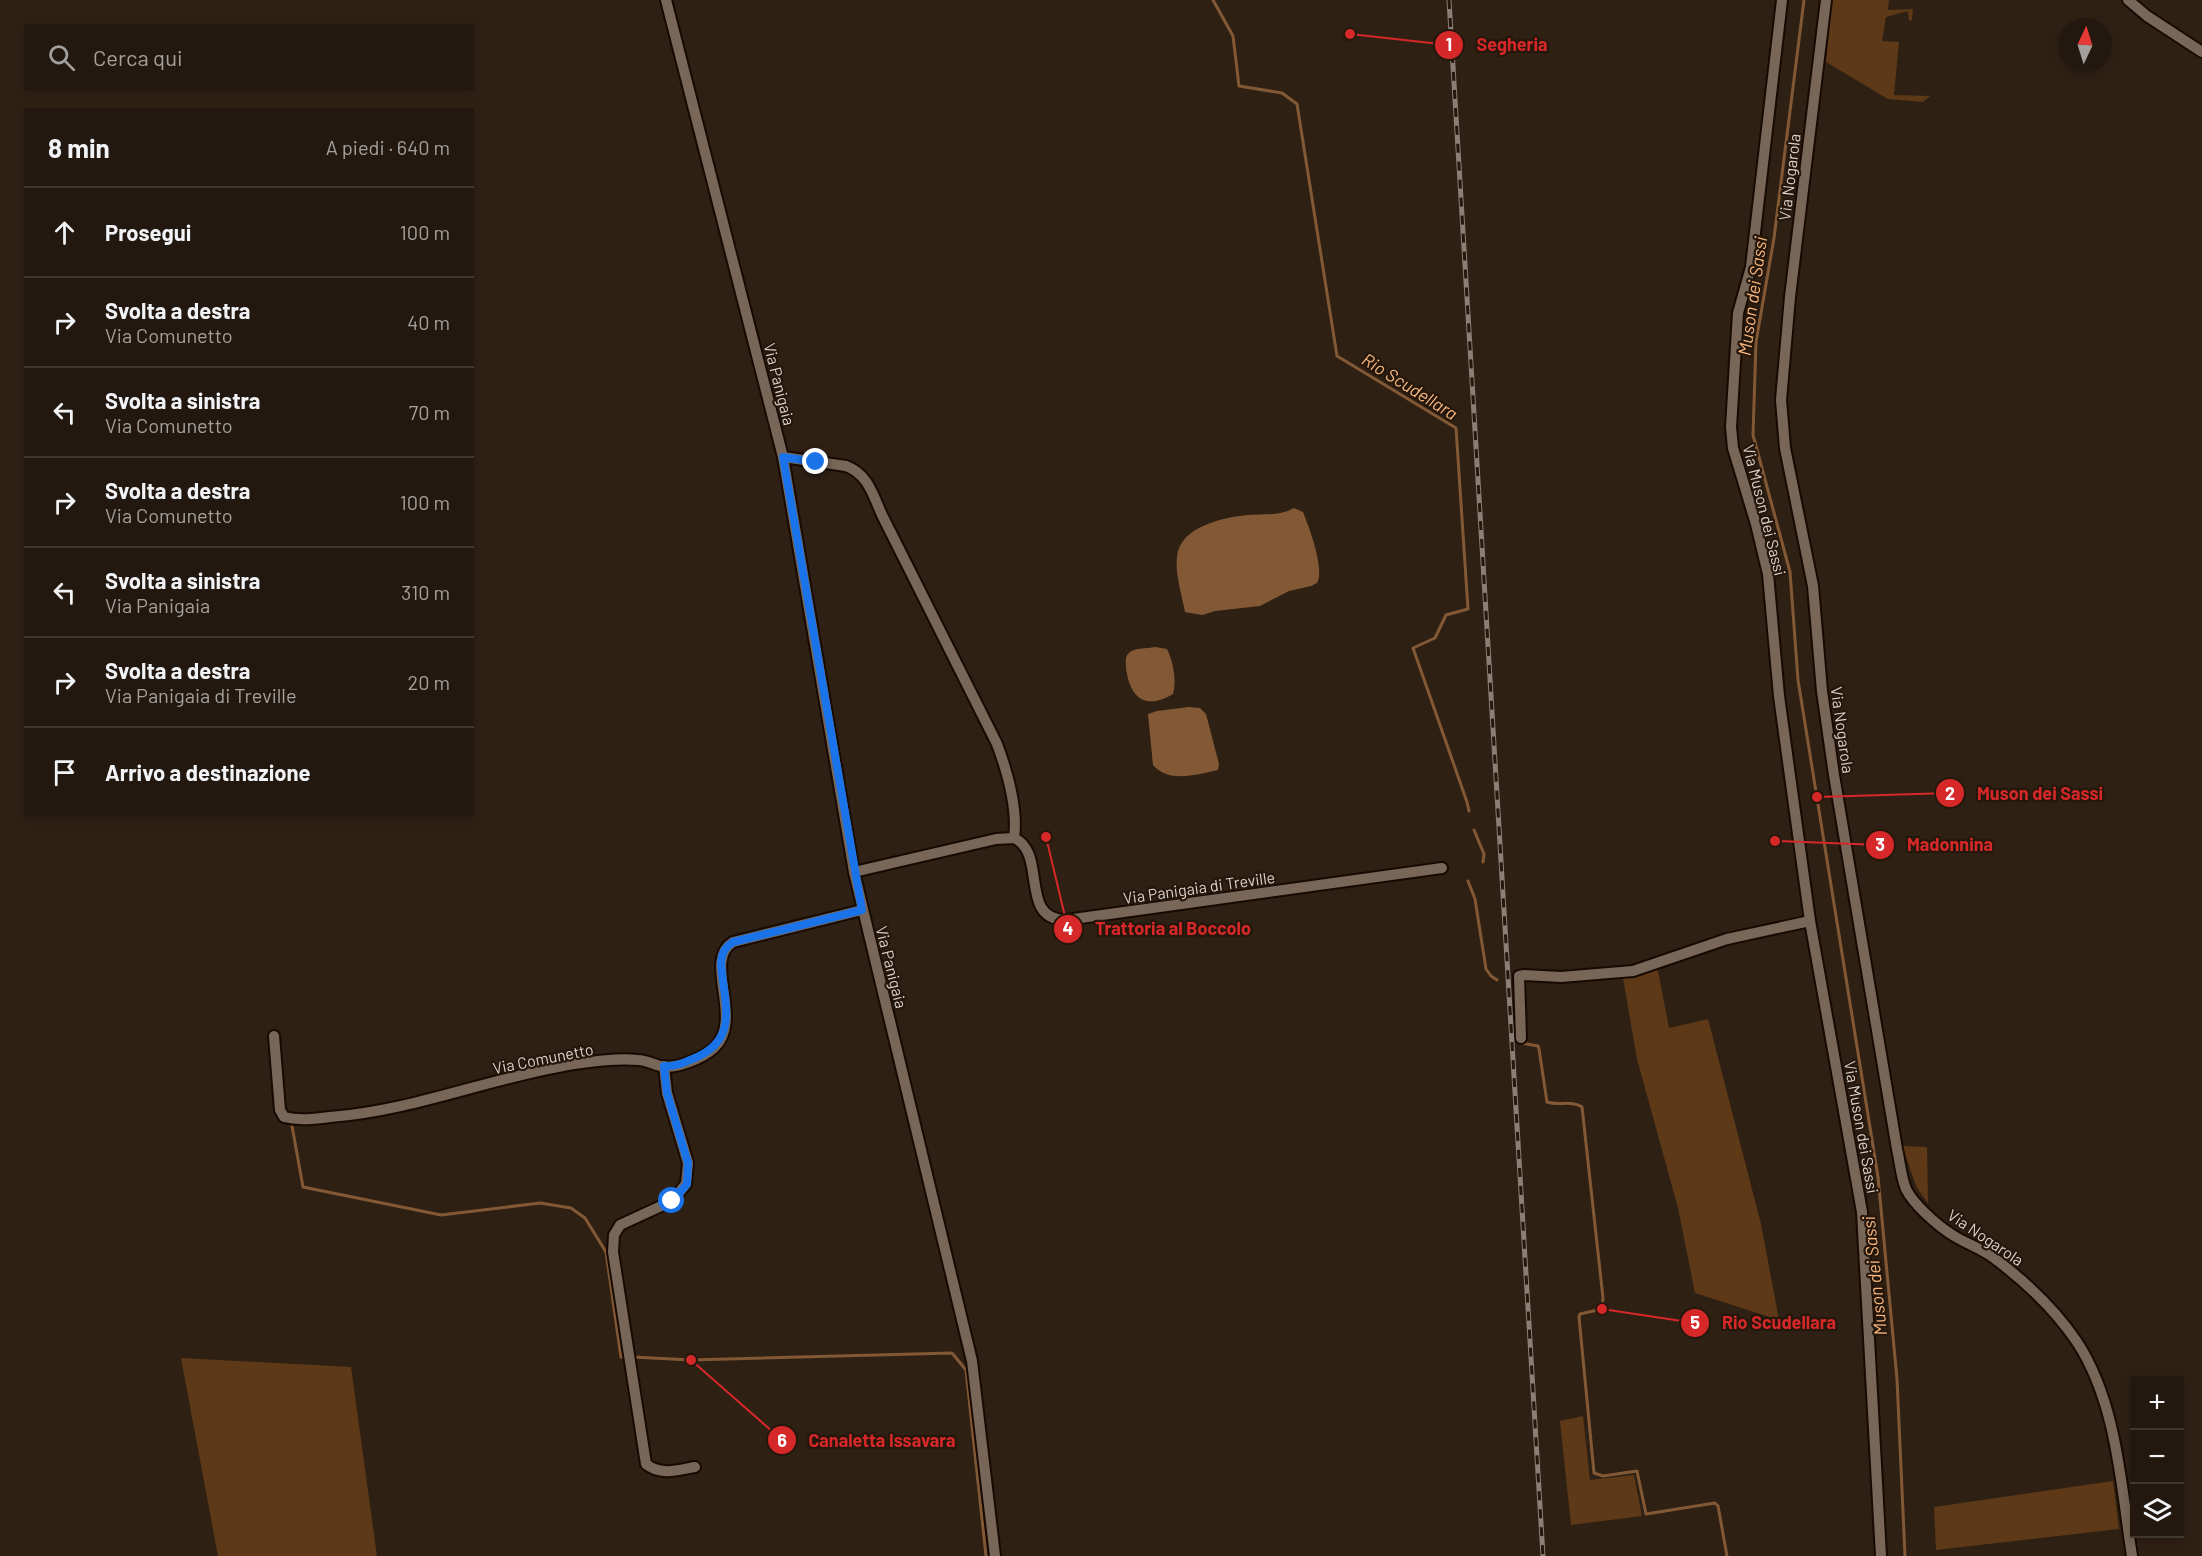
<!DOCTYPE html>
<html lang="it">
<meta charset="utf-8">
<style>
:root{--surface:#23180f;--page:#2b2118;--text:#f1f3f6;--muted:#a3a09e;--line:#40372f}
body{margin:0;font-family:Barlow,sans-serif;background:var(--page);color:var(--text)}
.controls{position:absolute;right:18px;bottom:18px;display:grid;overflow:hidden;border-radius:0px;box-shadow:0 3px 9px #0003}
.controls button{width:54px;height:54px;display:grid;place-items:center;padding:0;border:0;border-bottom:2px solid var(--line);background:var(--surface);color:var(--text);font:30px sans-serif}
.compass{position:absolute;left:2058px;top:18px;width:54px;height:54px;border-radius:50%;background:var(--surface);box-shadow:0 3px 9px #0003;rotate:4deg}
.stop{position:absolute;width:18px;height:18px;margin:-14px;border:4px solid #1a73e8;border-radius:50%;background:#fff}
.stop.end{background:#1a73e8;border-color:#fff;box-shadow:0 2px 6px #0008}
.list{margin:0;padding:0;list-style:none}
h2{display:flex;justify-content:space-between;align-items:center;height:78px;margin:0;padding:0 24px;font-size:26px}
h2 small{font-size:20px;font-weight:400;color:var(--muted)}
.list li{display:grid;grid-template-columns:39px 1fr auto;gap:18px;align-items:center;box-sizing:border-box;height:90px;padding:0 24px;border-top:2px solid var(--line)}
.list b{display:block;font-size:22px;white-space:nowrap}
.list p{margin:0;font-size:20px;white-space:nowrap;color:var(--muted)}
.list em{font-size:20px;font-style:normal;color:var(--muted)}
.icon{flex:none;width:33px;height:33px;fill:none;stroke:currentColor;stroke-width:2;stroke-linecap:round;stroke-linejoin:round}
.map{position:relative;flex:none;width:2202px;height:1556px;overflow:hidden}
.search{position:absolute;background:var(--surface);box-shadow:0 3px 9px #0003;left:24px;top:24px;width:450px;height:66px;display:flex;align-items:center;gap:15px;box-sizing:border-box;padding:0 21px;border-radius:0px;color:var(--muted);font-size:22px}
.panel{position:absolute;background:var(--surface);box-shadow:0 3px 9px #0003;left:24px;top:108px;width:450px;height:708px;border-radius:0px}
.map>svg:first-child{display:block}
</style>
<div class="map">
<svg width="2202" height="1556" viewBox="0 0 2202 1556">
<rect width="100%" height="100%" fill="#2f2014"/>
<!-- green -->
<g fill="#5d3917">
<polygon points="1832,0 1889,0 1888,10 1913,9 1912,20 1909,21 1908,11 1886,17 1882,41 1899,42 1894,95 1930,96 1923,102 1888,99 1826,62"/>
<polygon points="1657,966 1669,1028 1708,1019 1761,1224 1779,1320 1695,1293 1678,1208 1637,1059 1623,978"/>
<polygon points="1902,1146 1927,1147 1928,1203 1917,1188"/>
<polygon points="181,1358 351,1367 377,1556 218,1556"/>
<polygon points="1583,1416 1590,1480 1634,1475 1642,1516 1571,1525 1560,1421"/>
<polygon points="2113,1481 2119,1529 1936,1550 1934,1507"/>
</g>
<!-- water -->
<g fill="#835935">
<path d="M1294 508 1303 512C1309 527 1325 569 1317 583L1311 586 1289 591 1260 606 1215 611 1202 615 1185 612C1182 594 1175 576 1177 557 1179 527 1224 517 1248 515 1264 514 1280 516 1294 508Z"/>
<path d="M1155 647 1167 649C1173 661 1177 681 1173 694 1145 711 1129 697 1126 667 1126 663 1125 657 1128 654 1133 647 1147 649 1155 647Z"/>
<path d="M1189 707 1200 708 1206 714 1219 764 1218 770C1198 774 1169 784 1153 765L1148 714 1157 711Z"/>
</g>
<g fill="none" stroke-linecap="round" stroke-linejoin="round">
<!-- stream -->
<g stroke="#835935" stroke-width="3">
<polyline points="1213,0 1233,36 1239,86 1282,93 1297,104 1337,356 1456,428 1468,609 1446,615 1435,638 1413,648 1467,802 1469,811"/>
<polyline points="1804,0 1774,238 1756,342 1753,435 1790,572 1798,680 1878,1177 1897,1379 1905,1556"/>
<polyline points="1474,830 1484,854 1483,862"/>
<polyline points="1468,881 1475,899 1486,969 1491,976 1497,980"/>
<path d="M1521 1043 1538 1046 1539 1049 1547 1102C1559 1106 1572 1100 1582 1107L1603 1298 1602 1309 1580 1314 1579 1317 1594 1473 1603 1476 1637 1471 1646 1514 1715 1503 1718 1506 1727 1556"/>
<polyline points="292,1126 303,1187 441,1215 540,1203 571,1208 585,1218 606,1252 621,1357 626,1357"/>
<polyline points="633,1357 691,1360 952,1353 966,1370 986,1556"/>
</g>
<!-- minor casing -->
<g stroke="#170a02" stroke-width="14">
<g id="minor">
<polyline points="666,0 783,457 854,872 972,1361 995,1556"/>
<polyline points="1782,0 1751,267 1738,313 1731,427 1733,448 1756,524 1768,574 1779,696 1810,921 1862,1212 1881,1556"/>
<path d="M1826 0 1790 297 1781 400 1785 448 1813 586 1822 691 1834 775 1897 1149C1900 1162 1901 1177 1906 1189 1913 1204 1937 1225 1951 1234 1964 1243 1981 1248 1994 1258 2026 1282 2055 1309 2077 1342 2117 1403 2121 1486 2132 1556"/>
<polyline points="2128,0 2147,16 2202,52"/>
<path d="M783 457 846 466C868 474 873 495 882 515L997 744C1007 771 1018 809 1014 838"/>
<path d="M854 872 996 839 1014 838C1048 853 1018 920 1066 920L1442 868"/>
<path d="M274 1036 280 1110 284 1117C299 1121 315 1119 330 1117 413 1111 492 1077 574 1064 595 1061 617 1058 638 1060 646 1060 652 1064 660 1066 675 1070 703 1058 714 1048 745 1019 702 961 733 942L862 910"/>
<polyline points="1521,1038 1519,976 1523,975 1561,977 1633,971 1727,939 1810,921"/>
<path d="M664 1066 667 1093 688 1163 686 1184 672 1201 620 1225 614 1235 613 1252 646 1464C661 1476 678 1470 695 1467"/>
</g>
</g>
<!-- minor -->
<use href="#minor" stroke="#786758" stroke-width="10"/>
<!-- rail casing -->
<g stroke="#8b7f75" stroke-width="5">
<polyline id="rail" points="1449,0 1543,1556"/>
</g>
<!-- rail -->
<use href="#rail" stroke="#25170b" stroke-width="3" stroke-dasharray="9" stroke-linecap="butt"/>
</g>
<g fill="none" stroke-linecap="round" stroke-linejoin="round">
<!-- route -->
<path stroke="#1a73e8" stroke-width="8" d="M672 1201 687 1184 688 1163 667 1093 664 1066C675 1067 686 1062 695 1058 740 1039 724 1003 721 964 722 953 724 948 733 942L862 910 783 457 816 462"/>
</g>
<g text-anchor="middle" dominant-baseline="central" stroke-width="4.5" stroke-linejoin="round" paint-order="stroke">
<!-- street labels -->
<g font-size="16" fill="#dcd2ca" stroke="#25170b">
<text transform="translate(1789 177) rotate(-83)">Via Nogarola</text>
<text transform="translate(780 384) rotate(76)">Via Panigaia</text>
<text transform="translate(1765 510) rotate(76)">Via Muson dei Sassi</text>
<text transform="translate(1843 730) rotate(82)">Via Nogarola</text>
<text transform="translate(1199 887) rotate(-8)">Via Panigaia di Treville</text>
<text transform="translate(892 967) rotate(76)">Via Panigaia</text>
<text transform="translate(543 1058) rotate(-11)">Via Comunetto</text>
<text transform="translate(1862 1127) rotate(80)">Via Muson dei Sassi</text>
<text transform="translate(1986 1237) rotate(34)">Via Nogarola</text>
</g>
<!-- water labels -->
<g font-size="18" font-style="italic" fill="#f9b77f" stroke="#25170b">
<text transform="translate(1752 296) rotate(-82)">Muson dei Sassi</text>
<text transform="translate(1410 386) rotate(32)">Rio Scudellara</text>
<text transform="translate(1874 1276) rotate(-96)">Muson dei Sassi</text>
</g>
</g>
<!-- callouts -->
<path fill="none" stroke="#d62828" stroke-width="2" d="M1350 34L1449 45M1817 797L1950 793M1775 841L1880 845M1046 837L1068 929M1602 1309L1695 1323M691 1360L782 1440"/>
<g fill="#d62828" stroke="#25170b" stroke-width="2">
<circle cx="1350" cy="34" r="6"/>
<circle cx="1817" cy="797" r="6"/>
<circle cx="1775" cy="841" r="6"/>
<circle cx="1046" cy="837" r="6"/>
<circle cx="1602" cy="1309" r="6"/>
<circle cx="691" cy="1360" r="6"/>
<circle cx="1449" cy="45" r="15"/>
<circle cx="1950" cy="793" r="15"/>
<circle cx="1880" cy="845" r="15"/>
<circle cx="1068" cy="929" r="15"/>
<circle cx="1695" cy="1323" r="15"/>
<circle cx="782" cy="1440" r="15"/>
</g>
<g font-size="18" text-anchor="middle" font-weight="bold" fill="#fff">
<text x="1449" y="51">1</text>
<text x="1950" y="800">2</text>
<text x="1880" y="851">3</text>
<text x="1068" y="935">4</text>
<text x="1695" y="1329">5</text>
<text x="782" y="1447">6</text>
</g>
<g font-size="18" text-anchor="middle" font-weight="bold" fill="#d62828" stroke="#25170b" stroke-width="4.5" stroke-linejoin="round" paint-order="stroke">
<text x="1512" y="51">Segheria</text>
<text x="2040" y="800">Muson dei Sassi</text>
<text x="1950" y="851">Madonnina</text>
<text x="1173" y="935">Trattoria al Boccolo</text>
<text x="1779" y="1329">Rio Scudellara</text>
<text x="882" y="1447">Canaletta Issavara</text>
</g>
</svg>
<div class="controls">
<button>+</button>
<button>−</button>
<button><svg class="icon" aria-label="layers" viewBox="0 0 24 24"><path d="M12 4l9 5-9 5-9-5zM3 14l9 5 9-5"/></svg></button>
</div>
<svg class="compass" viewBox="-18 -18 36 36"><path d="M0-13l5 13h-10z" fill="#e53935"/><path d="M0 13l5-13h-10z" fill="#a3a09e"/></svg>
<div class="stop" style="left:672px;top:1201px"></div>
<div class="stop end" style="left:816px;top:462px"></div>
<div class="search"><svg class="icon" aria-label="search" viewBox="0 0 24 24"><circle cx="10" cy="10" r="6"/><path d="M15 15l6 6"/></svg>Cerca qui</div>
<section class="panel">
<h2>8 min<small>A piedi · 640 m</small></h2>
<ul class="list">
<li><svg class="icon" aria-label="ahead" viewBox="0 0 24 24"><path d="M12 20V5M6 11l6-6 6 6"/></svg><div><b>Prosegui</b></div><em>100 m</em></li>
<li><svg class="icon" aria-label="right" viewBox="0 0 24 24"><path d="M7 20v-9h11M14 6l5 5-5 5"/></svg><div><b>Svolta a destra</b><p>Via Comunetto</p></div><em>40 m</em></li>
<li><svg class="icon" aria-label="left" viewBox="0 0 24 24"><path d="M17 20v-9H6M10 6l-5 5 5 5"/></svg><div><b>Svolta a sinistra</b><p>Via Comunetto</p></div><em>70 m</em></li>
<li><svg class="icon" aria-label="right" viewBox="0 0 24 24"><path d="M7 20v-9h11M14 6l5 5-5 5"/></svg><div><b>Svolta a destra</b><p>Via Comunetto</p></div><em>100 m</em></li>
<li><svg class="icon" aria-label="left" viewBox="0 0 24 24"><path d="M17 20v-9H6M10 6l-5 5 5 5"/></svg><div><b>Svolta a sinistra</b><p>Via Panigaia</p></div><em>310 m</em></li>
<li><svg class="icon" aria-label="right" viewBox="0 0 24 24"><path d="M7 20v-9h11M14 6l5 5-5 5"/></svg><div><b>Svolta a destra</b><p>Via Panigaia di Treville</p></div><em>20 m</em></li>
<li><svg class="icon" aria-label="arrive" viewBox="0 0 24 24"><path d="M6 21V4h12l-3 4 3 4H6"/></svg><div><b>Arrivo a destinazione</b></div></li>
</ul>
</section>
</div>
